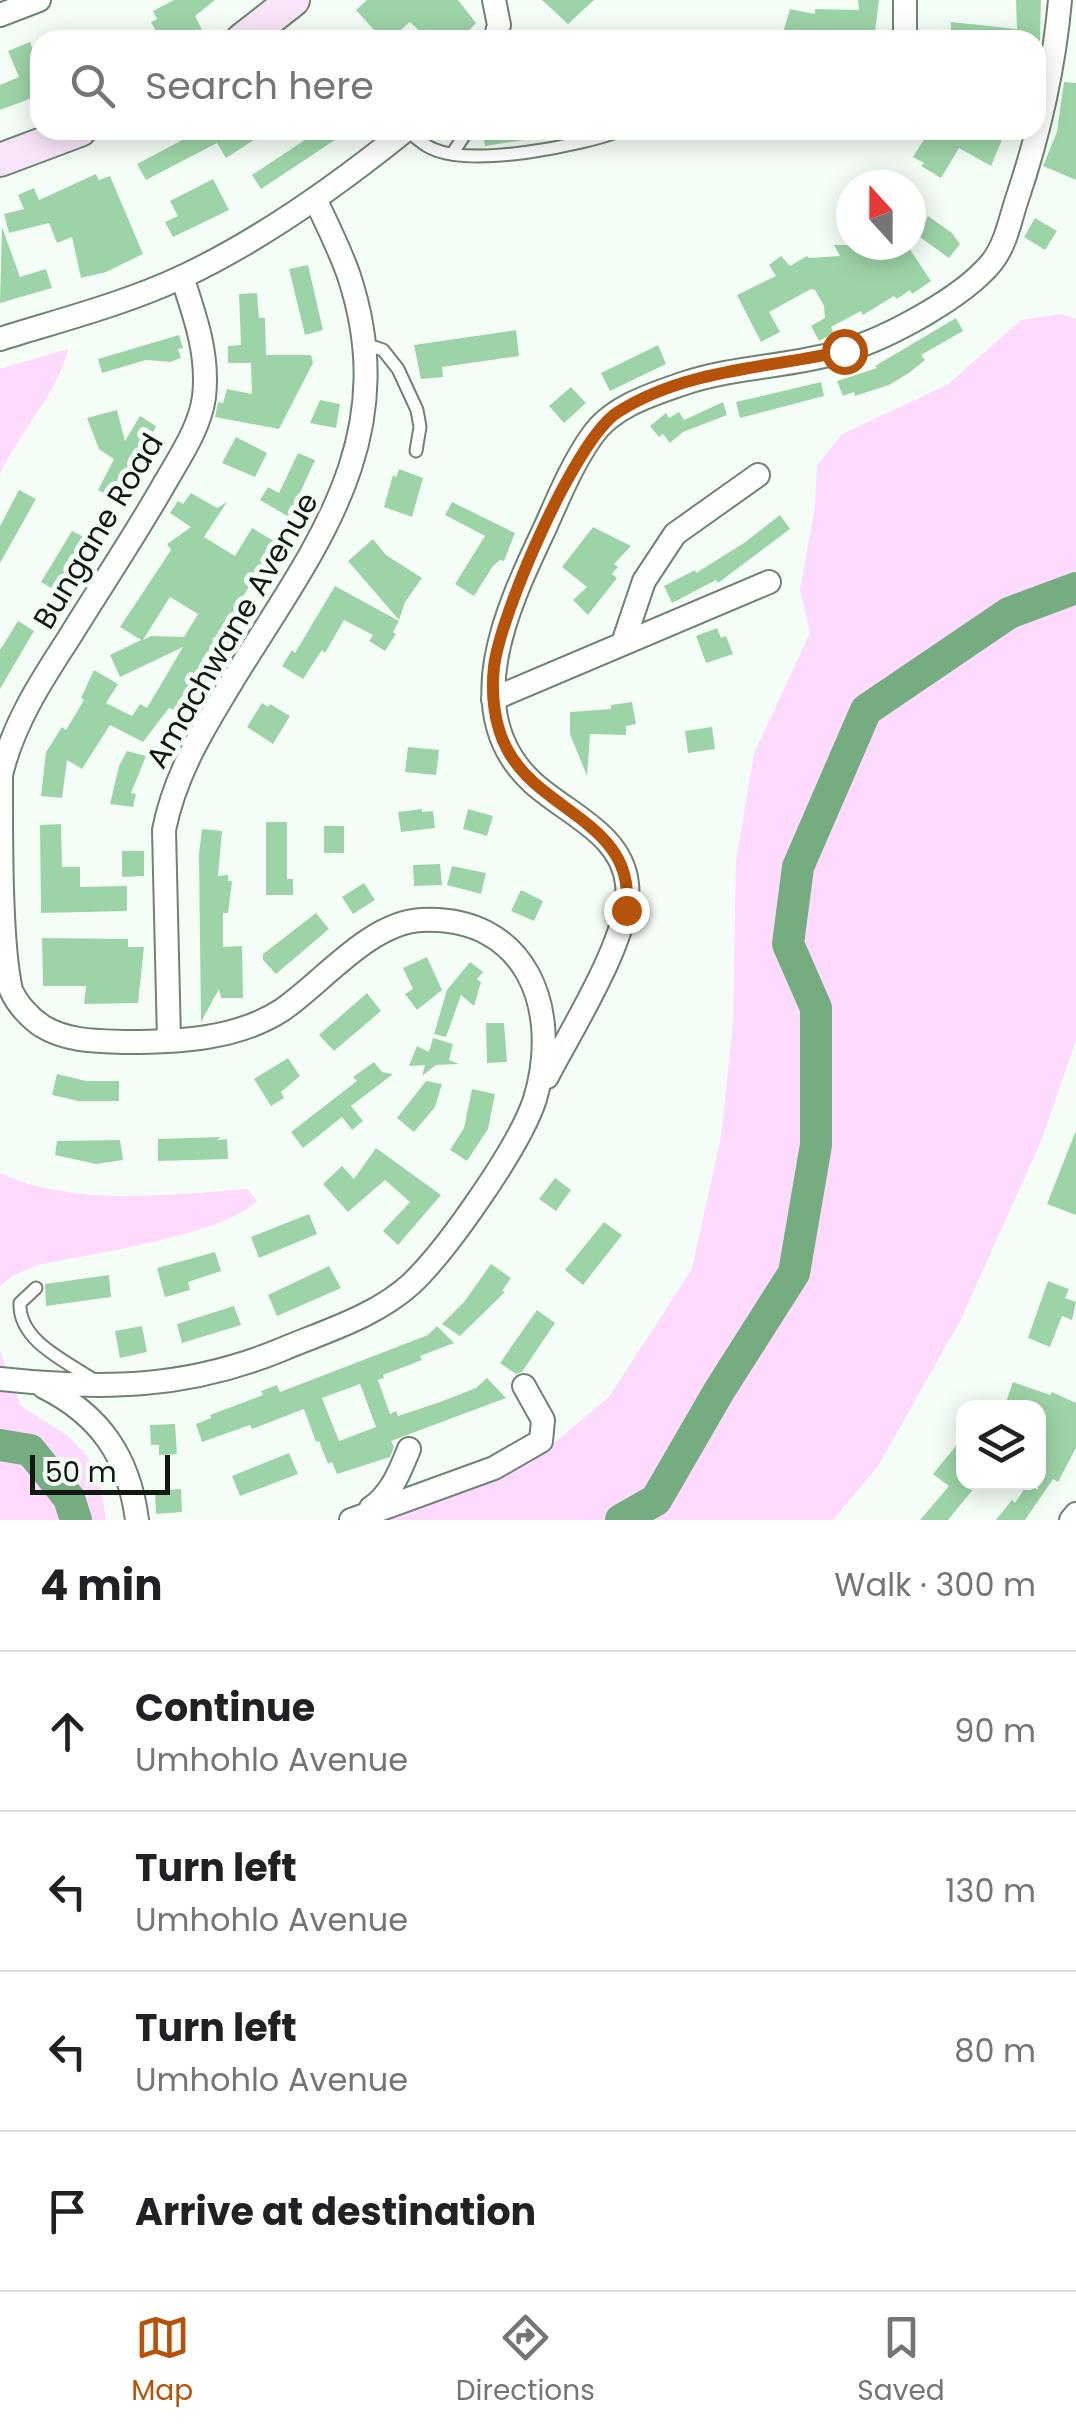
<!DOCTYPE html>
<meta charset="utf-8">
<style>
:root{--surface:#fff;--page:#f6f6f6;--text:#202124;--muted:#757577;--line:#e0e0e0;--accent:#b45309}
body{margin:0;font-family:Poppins,sans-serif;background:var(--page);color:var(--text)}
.controls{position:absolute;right:30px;bottom:30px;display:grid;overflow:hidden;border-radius:20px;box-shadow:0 5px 25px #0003}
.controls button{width:90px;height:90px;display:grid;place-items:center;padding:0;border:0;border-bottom:2px solid var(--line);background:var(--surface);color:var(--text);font:50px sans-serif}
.compass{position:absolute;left:836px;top:170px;width:90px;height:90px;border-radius:50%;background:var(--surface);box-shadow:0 5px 25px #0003;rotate:339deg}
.scale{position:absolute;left:30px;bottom:25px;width:140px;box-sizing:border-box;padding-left:10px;border:5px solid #101812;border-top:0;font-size:28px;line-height:35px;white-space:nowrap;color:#101812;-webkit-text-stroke:8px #f5fef6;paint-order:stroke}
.stop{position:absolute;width:30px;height:30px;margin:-22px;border:8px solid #b45309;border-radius:50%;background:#fff}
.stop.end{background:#b45309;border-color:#fff;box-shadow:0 2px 10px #0008}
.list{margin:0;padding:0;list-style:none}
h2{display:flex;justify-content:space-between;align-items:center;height:130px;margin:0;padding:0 40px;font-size:42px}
h2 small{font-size:32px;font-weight:400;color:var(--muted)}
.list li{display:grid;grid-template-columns:65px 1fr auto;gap:30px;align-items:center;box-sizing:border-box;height:160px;padding:0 40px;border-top:2px solid var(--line)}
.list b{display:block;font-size:38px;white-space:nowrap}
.list p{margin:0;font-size:32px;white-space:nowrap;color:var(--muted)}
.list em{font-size:32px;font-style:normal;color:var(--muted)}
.icon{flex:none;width:55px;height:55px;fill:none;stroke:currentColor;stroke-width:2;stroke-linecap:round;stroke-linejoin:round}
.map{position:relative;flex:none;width:1076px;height:1520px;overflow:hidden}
.search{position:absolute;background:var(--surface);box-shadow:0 5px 25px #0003;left:30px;right:30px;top:30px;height:110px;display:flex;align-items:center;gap:25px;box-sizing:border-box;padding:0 35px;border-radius:30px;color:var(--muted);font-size:38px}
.sheet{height:770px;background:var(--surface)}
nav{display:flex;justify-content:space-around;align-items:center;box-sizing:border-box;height:140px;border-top:2px solid var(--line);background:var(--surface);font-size:28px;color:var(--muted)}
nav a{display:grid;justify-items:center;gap:5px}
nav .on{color:var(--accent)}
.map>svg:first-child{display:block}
</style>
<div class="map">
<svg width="1076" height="1520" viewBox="0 0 1076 1520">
<rect width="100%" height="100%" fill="#f5fef6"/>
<!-- green -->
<g fill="#fddafe">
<polygon points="1061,314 1076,319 1076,1040 1041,1141 960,1321 878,1466 833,1520 382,1520 530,1463 609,1397 692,1269 721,1137 733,1024 736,861 754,754 810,633 800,590 815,507 817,466 842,434 947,385 1021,320"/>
<path d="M68 349C57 395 20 430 0 474V369Z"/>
<path d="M0 1173C72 1207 169 1195 247 1189L257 1201C224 1235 89 1254 38 1265L14 1275 0 1286Z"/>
<polygon points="0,1351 21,1406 68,1436 87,1456 100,1481 106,1520 0,1520"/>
</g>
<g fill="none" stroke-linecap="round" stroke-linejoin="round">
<!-- river -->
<g stroke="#75ac80" stroke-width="32">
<polyline points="0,1445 30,1450 69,1498 76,1520"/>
<polyline points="621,1520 656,1500 719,1391 794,1273 816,1145 816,1008 788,944 798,867 866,710 1009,613 1076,588"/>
</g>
</g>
<!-- building -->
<g fill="#9dd4a7" fill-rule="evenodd">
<polygon points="174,0 215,0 195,16 202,30 183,40 161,40 151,22 157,19 153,11"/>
<polygon points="367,0 458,0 476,23 460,40 429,40 410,22 389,40 366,40 376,32 356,10"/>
<polygon points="542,0 594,0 568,24"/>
<polygon points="858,0 879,0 874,40 781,40 790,9 815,14 815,9 859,10"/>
<polygon points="1016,0 1041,0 1040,41 951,40 951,22 1017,29"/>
<polygon points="30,42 36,58 40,56 40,95 0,110 0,85 19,77 8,51"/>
<polygon points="1064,82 1076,83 1076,180 1043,166 1057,132"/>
<polygon points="185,130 269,130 226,158 217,143 146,180 137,164 188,137"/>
<polygon points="320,130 350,130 261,189 252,175"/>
<polygon points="482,130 536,130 536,138 485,146"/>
<polygon points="930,130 1006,130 991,166 959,148 941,178 921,166 924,163 913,157"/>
<polygon points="96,174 99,180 110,176 143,254 106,272 81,278 72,237 57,243 49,223 9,233 4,214 24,209 18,195 34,188 39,200"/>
<polygon points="213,179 229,210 173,237 165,222 178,216 170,201"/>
<polygon points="928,216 952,233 960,244 949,258 917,235"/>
<polygon points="1035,218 1057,231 1045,250 1024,237"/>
<polygon points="2,227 20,277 46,269 52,288 0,303"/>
<polygon points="834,245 907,245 931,281 912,294 910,290 897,299 894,296 863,315 861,311 831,327 834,333 819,341 811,326 825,318 824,306 815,290 811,289 769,312 780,332 761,342 737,295 776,276 769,265 781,256 790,266 807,256 809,258 840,256"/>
<polygon points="308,265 323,330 305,335 289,269"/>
<polygon points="257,293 259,318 265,318 266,355 311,355 313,363 279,429 215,417 218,402 223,403 227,389 252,394 251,363 228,363 228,346 241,345 239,294"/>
<polygon points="956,318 963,331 921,355 925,360 909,373 889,385 855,396 854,392 843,396 837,381 877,368 875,366"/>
<polygon points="516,330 519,356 442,367 443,377 421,379 414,345"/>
<polygon points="179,335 183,348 178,349 181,358 170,362 146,360 102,373 98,359"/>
<polygon points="658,345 666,364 610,391 601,373"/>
<polygon points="821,382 824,396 740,418 736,402"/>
<polygon points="571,387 586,403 564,423 549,406"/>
<polygon points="320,400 340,404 336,428 310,423"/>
<polygon points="723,402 727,415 683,432 670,443 663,434 659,437 650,426 666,413 669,418 679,412 684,420"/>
<polygon points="117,410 125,441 140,416 156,426 148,444 152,446 141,465 137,462 131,468 114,499 98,490 114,459 99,449 87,418"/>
<polygon points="236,437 267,453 255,477 222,463"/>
<polygon points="298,453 315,460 289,517 260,500 268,487 279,493"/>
<polygon points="399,469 423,478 412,517 384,507 393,475 396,477"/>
<polygon points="19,490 36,499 0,563 0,526"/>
<path d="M191 493 217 508 227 502 204 537 235 556 252 528 279 544 275 552 281 555 273 569 264 563 234 611 246 618 228 647 213 637 212 658H202V665L185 697 182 696 174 710 169 708 143 742 110 725 82 769 67 760 62 798 41 796 46 752 62 727 66 730 84 700 81 698 94 670 118 684 106 703 132 716 140 704 147 708 183 647 120 677 110 655 141 640 120 627 171 550 167 544 191 527 170 513 178 501 183 504ZM170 597 198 614 184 637 151 636 143 640Z"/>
<polygon points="452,502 515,533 504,561 500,560 493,566 474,596 455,584 485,536 445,515"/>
<polygon points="780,515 790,529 718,583 716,580 672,603 664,586 695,570 696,573 744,543"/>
<polygon points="593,527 631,546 614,564 618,567 612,574 617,578 588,615 573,600 587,587 562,567"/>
<polygon points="72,531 88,539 58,592 41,582"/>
<polygon points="373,539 386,555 422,578 405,602 399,620 348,561"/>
<polygon points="335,586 399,621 393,632 396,634 385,651 369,641 373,635 344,620 325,653 322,650 303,679 282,666 292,650 295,653"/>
<polygon points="18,621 34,631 0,689 0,650"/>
<polygon points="717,628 721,638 726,636 733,654 706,663 696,636"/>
<polygon points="632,702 636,724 626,726 626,735 590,734 587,776 570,734 570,712 611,709 611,705"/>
<polygon points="262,703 268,707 270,704 290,716 273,744 247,727"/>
<polygon points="712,727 715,749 688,753 685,731"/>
<polygon points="408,747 439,750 436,775 405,772"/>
<polygon points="127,751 146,756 131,793 136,794 133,807 110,804 119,766"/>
<polygon points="422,809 422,812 433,811 435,828 401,832 398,812"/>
<polygon points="468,809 493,816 487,836 463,829"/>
<polygon points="266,822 287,822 287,879 293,879 293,895 266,895"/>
<polygon points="61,824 62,867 80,867 80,887 127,886 127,911 41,913 40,825"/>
<rect x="324" y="826" width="20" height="27"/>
<polygon points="202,829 222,831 218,876 228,875 228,881 232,881 228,913 223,913 223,947 242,946 243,998 221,998 219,989 201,1022 199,854"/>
<polygon points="122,851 144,851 144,876 122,877"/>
<polygon points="440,864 442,885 414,886 413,865"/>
<polygon points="452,866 486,873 481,894 447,885"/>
<polygon points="364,883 375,900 353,914 342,897"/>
<polygon points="521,890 543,901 534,921 511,911"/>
<polygon points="316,913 329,929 276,974 263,960 263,954"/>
<polygon points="42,938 128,939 128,947 144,947 138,1003 84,1004 86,986 43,986"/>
<polygon points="427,957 442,990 417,1010 405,994 413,989 403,968"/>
<polygon points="470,962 483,972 477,979 481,982 474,1006 461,995 446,1037 434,1034 447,990"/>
<polygon points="367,993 381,1011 334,1051 319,1035"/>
<polygon points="486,1023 504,1023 507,1062 487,1063"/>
<polygon points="433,1038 453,1044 449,1060 459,1064 436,1065 422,1076 425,1065 409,1066 417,1046 429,1052"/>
<polygon points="288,1058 300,1076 281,1092 284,1098 271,1106 254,1079"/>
<polygon points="374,1062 382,1072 393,1074 351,1106 363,1121 352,1130 342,1117 303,1148 291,1132 357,1081 353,1077"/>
<polygon points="57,1074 86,1081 119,1081 119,1101 78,1101 52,1095"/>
<polygon points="426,1081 442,1084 435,1107 414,1132 397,1118"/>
<polygon points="472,1089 495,1094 488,1129 467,1161 450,1150 464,1128"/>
<polygon points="1075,1133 1076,1133 1076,1215 1047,1204"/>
<polygon points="221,1137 217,1140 227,1139 228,1159 158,1161 158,1139"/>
<polygon points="120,1140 123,1160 96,1164 55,1155 57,1141"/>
<polygon points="376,1148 441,1195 398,1245 383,1231 410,1202 385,1180 348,1212 323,1184 342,1166 354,1179"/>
<polygon points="555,1178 571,1190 556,1211 539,1199"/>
<polygon points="309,1214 317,1234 259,1258 251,1237"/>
<polygon points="604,1222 622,1235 583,1285 565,1270"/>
<polygon points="215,1252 221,1271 188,1282 190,1290 165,1297 157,1268"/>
<polygon points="491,1264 511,1278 502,1291 505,1292 460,1336 442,1324 464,1302"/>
<polygon points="329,1266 341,1288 277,1316 268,1295"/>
<polygon points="109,1275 111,1297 46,1306 45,1284"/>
<polygon points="1048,1281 1069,1289 1065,1298 1076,1302 1072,1320 1062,1316 1050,1347 1028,1338"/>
<polygon points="234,1306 241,1325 182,1343 177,1324"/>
<polygon points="537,1310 555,1323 522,1372 516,1374 500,1363"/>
<polygon points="142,1326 147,1352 120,1358 115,1331"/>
<path d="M437 1326 454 1343 420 1356 422 1360 383 1375 384 1378 378 1380 390 1414 396 1411 398 1416 440 1402 476 1388 487 1378 506 1398 391 1441 394 1447 390 1457 337 1474 332 1462 328 1464 319 1441 316 1442 304 1409 252 1429 250 1425 202 1442 196 1424 211 1418 210 1415 263 1395 261 1391 277 1385 280 1392 428 1335ZM360 1384 376 1427 339 1441 322 1398Z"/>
<polygon points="1013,1382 1050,1395 1052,1392 1076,1403 1076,1448 1058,1482 1053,1479 1025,1520 996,1520 1012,1500 1015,1503 1028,1483 1038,1490 1038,1408 1004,1408"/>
<polygon points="175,1424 177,1454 159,1455 159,1445 151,1445 150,1425"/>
<polygon points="964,1436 964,1482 979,1482 948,1520 920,1520 949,1486 933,1474"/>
<polygon points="289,1453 298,1474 240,1496 232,1476"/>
<polygon points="181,1489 182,1512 156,1514 155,1491"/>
</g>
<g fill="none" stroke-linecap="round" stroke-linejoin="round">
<!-- lane casing -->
<g stroke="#6f8372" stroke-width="15">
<g id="lane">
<path d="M407 130C415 137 423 145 433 149 474 167 580 146 622 130"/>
<polyline points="452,154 468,130"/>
<polyline points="362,343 383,350 398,369 417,410 420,427 416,451"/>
<path d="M36 1288 20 1303C18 1342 70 1363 97 1382"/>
</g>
</g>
<!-- street casing -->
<g stroke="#6f8372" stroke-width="26">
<g id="street">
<polyline points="494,0 499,25 495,40"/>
<polyline points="905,0 905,40"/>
<polyline points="0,15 39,0"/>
<path d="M0 339C61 320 124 304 182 277 261 240 338 185 406 130"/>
<polyline points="623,643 644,581 675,534 758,475"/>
<polyline points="493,699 769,582"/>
<path d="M169 1040 164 830C175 774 204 727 234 678 315 547 403 440 349 276 340 250 327 224 315 199"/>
<path d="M547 1077C571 1030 633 933 627 884 622 833 565 813 532 782 457 712 508 606 544 530 558 499 572 464 592 436 612 407 650 395 682 384 735 366 791 367 844 351 888 338 964 297 992 262 1006 244 1010 220 1017 199 1039 134 1054 68 1060 0"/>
<path d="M0 1379C102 1390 187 1389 283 1349 326 1331 376 1316 411 1284 447 1250 520 1146 535 1099 562 1009 527 915 421 920 369 923 323 982 282 1010 238 1039 179 1042 127 1042 98 1041 68 1042 42 1026 30 1018 17 1004 11 990 0 943 1 829 1 775 13 724 41 681 69 638 101 586 136 534 166 481 181 455 200 427 204 397 209 355 195 316 182 277"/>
<path d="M44 1387C100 1415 129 1457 137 1520"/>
<path d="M371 1508C391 1495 400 1471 409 1449"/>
<polyline points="351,1520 494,1468 541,1441 543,1420 524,1386"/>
<polyline points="1071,1520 1076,1514"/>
</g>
</g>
<!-- secondary casing -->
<g stroke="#6f8372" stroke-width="36">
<g id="secondary">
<polyline points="242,40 293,0"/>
<polyline points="0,160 80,130"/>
</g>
</g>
<!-- lane -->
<use href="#lane" stroke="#fff" stroke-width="11"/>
<!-- street -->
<use href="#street" stroke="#fff" stroke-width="22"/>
<!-- secondary -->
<use href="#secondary" stroke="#f8e5f9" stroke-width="32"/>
</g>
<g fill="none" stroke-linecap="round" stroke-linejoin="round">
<!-- route -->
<path stroke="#b45309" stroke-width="12" d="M626 910C638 823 540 813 507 749 494 725 491 693 494 667 500 615 575 439 618 412 685 369 769 368 844 351"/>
</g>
<g text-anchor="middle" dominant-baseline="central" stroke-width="10" stroke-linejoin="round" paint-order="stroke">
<!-- street labels -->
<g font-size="30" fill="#101812" stroke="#f5fef6">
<text transform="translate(98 531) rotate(-59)">Bungane Road</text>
<text transform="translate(232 630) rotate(-60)">Amachwane Avenue</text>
</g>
</g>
</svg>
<div class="controls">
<button><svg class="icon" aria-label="layers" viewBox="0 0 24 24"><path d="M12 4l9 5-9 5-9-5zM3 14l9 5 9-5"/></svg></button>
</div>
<svg class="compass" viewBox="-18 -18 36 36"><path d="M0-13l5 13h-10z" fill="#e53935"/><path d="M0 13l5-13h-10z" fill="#757577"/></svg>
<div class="scale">50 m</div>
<div class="stop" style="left:844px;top:351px"></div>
<div class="stop end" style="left:626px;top:910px"></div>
<div class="search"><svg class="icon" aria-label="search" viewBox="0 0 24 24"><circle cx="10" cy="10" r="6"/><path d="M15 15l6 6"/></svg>Search here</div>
</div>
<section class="sheet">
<h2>4 min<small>Walk · 300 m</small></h2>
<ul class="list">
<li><svg class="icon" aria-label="ahead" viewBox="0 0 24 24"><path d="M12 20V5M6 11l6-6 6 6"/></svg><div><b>Continue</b><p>Umhohlo Avenue</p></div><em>90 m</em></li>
<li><svg class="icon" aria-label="left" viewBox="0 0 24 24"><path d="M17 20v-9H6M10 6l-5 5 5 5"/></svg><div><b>Turn left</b><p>Umhohlo Avenue</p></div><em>130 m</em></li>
<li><svg class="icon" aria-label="left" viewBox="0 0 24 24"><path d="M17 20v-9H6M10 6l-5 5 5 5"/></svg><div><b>Turn left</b><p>Umhohlo Avenue</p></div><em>80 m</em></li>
<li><svg class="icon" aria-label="arrive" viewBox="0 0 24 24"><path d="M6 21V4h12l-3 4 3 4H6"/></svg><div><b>Arrive at destination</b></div></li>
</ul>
</section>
<nav>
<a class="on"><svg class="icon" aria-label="map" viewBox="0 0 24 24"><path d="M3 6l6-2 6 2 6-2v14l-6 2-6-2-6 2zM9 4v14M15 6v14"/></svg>Map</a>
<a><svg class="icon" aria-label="directions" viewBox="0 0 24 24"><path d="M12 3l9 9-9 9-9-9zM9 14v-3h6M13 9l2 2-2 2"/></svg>Directions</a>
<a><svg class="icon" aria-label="saved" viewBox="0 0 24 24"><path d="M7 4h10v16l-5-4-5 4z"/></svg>Saved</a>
</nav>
